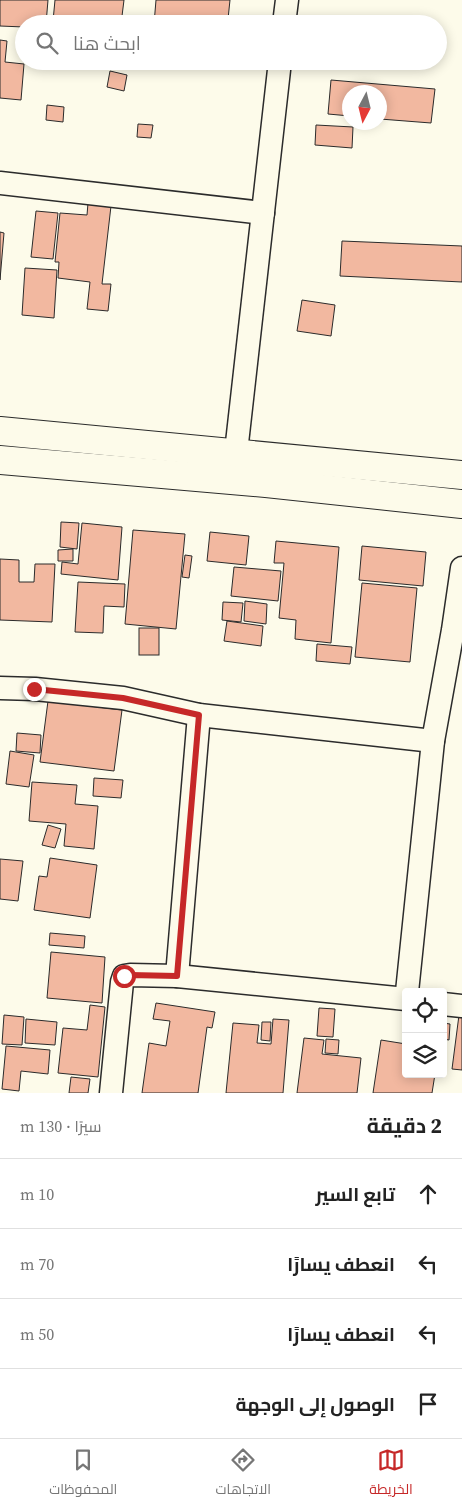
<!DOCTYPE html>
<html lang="ar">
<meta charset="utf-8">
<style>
:root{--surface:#fff;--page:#f6f6f6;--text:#222;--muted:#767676;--line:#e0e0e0;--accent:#c62828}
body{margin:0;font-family:"Source Serif 4",Cairo,serif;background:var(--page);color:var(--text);direction:rtl}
.controls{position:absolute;right:15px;bottom:15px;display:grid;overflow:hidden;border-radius:5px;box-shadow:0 2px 12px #0003}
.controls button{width:45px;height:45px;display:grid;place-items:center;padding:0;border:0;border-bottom:1px solid var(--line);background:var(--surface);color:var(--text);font:25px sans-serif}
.compass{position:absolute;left:342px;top:85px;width:45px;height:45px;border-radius:50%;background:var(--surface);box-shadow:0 2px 12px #0003;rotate:187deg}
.stop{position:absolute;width:15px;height:15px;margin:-11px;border:4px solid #c62828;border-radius:50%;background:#fff}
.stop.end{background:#c62828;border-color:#fff;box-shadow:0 1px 5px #0008}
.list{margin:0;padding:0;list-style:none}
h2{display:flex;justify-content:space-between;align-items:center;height:65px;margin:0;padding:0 20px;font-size:21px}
h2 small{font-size:16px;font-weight:400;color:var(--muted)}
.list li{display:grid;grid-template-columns:32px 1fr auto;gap:15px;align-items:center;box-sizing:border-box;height:70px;padding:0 20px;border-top:1px solid var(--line)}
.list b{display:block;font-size:19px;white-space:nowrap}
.list em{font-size:16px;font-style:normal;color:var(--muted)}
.icon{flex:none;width:28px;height:28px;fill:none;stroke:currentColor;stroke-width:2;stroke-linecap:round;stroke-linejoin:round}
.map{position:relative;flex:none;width:462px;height:1093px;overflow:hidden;direction:ltr}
.search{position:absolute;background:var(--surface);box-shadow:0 2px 12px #0003;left:15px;right:15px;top:15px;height:55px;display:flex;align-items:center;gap:12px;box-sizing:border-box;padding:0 18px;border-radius:28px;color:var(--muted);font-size:19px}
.sheet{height:345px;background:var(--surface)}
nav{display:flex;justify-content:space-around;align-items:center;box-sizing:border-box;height:70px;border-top:1px solid var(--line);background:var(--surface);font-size:14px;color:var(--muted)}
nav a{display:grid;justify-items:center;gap:2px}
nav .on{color:var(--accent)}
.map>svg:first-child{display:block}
</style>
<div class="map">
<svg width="462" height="1093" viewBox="0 0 462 1093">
<rect width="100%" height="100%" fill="#fdfbea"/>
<!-- building -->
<g fill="#f2b8a0" stroke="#2b2b2b">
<polygon points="0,0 48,0 46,24 24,24 24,27 0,26"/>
<polygon points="55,0 124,0 121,24 77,24 53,21"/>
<polygon points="156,0 230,0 228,19 210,17 210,24 154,24"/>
<polygon points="0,40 7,41 5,62 24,64 21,100 0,98"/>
<polygon points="110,71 127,75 124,91 107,87"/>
<polygon points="331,80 435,89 431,123 380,119 380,92 350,92 350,116 328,114"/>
<polygon points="47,105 64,107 63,122 46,120"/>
<polygon points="138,124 153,125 151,138 137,137"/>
<polygon points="316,125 353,127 352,148 315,145"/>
<polygon points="88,203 111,206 102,284 111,284 108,311 87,309 90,282 58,278 59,262 55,262 60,213 87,215"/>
<polygon points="36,211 58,213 53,259 31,257"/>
<polygon points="0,232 4,233 0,280"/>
<polygon points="342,241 462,246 462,282 340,276"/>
<polygon points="25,268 57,270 54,318 22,315"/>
<polygon points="302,300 335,305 331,336 297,331"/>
<polygon points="61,522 79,523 77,549 60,547"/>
<polygon points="82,523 122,527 118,580 61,574 62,562 78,564"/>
<polygon points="133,530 185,534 176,629 125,624"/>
<polygon points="210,532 249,536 246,565 207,561"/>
<polygon points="276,541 339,547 331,643 295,639 296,620 279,618 284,563 274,563"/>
<polygon points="362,546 426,552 423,586 359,580"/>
<polygon points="73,549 73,561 58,561 58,550"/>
<polygon points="185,555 192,556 189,578 182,577"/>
<polygon points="0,559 19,560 19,582 34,582 35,564 55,564 52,622 0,620"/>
<polygon points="234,567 281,571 278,601 231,596"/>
<polygon points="78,582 125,584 124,607 104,606 103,633 75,632"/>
<polygon points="362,583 417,588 410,662 355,657"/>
<polygon points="245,601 267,604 266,624 244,621"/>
<polygon points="223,602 243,603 241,622 222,620"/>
<polygon points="227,621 263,626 261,646 224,641"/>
<rect x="139" y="628" width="20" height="27"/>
<polygon points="317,644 352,647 350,664 316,661"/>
<polygon points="48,701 122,710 114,771 40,762"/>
<polygon points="17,733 41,735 40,753 16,751"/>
<polygon points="10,751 34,755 29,787 6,784"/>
<polygon points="94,778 123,780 121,798 93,796"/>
<polygon points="32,782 77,785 75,804 98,806 94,849 64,846 66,824 29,821"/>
<polygon points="48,825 61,829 55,848 42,845"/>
<polygon points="50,858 97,865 90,918 34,910 39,876 47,877"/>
<polygon points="0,859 23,861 18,901 0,899"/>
<polygon points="50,933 85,936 84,948 49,945"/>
<polygon points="51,952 105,957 102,1003 47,998"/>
<polygon points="156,1003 215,1012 212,1028 207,1027 198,1093 142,1093 149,1043 166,1046 170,1021 153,1019"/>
<polygon points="90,1005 105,1007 98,1077 58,1073 63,1028 87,1030"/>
<polygon points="319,1008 335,1009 333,1037 317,1036"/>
<polygon points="4,1015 24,1017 22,1045 2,1044"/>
<polygon points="459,1015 462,1015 462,1070 452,1069"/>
<polygon points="26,1019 57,1022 55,1045 25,1043"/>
<polygon points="273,1019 289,1020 283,1093 226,1093 233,1023 259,1025 257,1043 271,1044"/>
<polygon points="262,1022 271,1022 270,1041 261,1040"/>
<polygon points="443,1023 450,1024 449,1040 443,1039"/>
<polygon points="304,1038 324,1040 322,1054 361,1058 357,1093 297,1093"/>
<polygon points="326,1039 339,1040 338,1054 325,1053"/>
<polygon points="381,1040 406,1044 406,1074 435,1074 432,1093 373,1093"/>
<polygon points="6,1046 50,1050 48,1074 21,1071 19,1091 2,1089"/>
<polygon points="71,1077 90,1079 88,1093 69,1093"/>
</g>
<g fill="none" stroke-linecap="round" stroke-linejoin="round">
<!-- minor casing -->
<g stroke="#2b2b2b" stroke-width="25">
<g id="minor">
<polyline points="284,24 287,0"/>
<polyline points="0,183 263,213"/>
<polyline points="236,452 280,61"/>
<polyline points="0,688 35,689 123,698 199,715 433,741"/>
<polyline points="177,976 199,715"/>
<polyline points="407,992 433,741 453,630 462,568"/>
<polyline points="443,1004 462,1006"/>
<polyline points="111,1093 122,982 124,976 130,975 177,976 406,999"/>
</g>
</g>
<!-- tertiary casing -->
<g stroke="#2b2b2b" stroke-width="30">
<g id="tertiary">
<polyline points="0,431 462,475"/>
<polyline points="0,460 266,483 462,504"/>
</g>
</g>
<!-- minor -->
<use href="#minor" stroke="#fdfbea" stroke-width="22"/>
<!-- tertiary -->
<use href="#tertiary" stroke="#fdfbea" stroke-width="28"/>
</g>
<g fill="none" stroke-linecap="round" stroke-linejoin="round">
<!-- route -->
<polyline stroke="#c62828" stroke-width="6" points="34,689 123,698 199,715 177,976 130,975 124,976"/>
</g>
</svg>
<div class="controls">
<button><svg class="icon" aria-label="locate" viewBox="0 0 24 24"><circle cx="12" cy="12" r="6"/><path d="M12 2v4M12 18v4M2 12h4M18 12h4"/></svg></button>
<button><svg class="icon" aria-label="layers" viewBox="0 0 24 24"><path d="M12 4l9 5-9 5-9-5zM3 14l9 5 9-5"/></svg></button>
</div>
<svg class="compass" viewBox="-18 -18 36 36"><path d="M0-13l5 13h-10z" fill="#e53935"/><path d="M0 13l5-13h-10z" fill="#767676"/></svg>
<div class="stop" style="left:124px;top:976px"></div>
<div class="stop end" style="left:34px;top:689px"></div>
<div class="search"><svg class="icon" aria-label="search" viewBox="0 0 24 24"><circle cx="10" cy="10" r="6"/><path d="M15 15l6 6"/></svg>ابحث هنا</div>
</div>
<section class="sheet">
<h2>2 دقيقة<small>سيرًا · 130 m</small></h2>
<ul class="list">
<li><svg class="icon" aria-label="ahead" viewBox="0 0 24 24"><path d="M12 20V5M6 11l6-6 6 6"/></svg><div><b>تابع السير</b></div><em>10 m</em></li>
<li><svg class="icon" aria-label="left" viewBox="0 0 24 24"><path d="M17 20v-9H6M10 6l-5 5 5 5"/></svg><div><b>انعطف يسارًا</b></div><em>70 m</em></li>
<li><svg class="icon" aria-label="left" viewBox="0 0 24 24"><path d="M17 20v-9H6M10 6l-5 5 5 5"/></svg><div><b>انعطف يسارًا</b></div><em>50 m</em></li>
<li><svg class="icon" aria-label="arrive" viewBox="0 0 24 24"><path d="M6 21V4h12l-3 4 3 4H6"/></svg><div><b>الوصول إلى الوجهة</b></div></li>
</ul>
</section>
<nav>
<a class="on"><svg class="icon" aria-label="map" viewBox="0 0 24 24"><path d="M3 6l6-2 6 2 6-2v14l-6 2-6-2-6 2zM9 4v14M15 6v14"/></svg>الخريطة</a>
<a><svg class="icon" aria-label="directions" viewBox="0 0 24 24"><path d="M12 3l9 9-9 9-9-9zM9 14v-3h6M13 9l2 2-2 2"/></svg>الاتجاهات</a>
<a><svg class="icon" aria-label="saved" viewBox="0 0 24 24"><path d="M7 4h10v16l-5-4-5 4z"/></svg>المحفوظات</a>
</nav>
